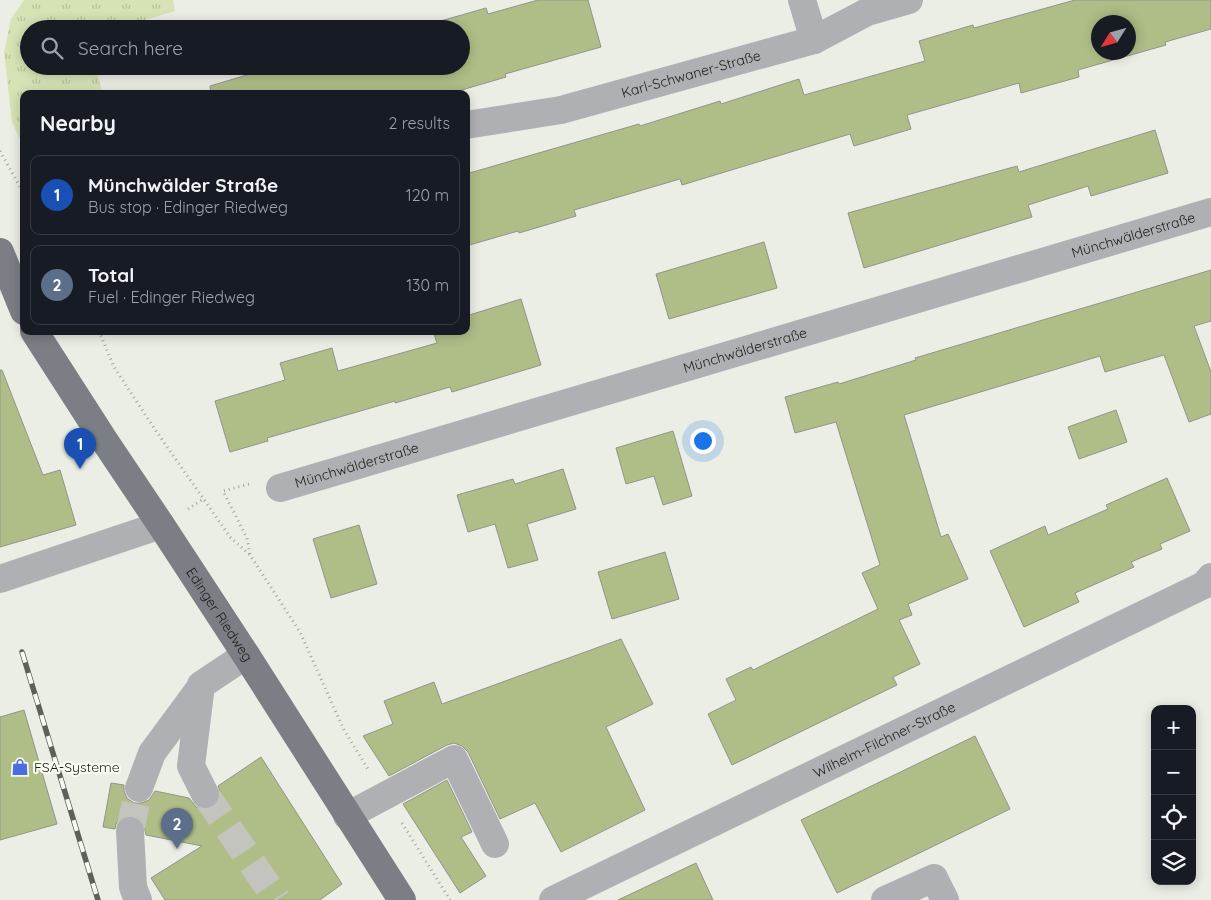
<!DOCTYPE html>
<meta charset="utf-8">
<style>
:root{--surface:#171b24;--page:#20242c;--text:#f1f3f6;--muted:#9ea1a6;--line:#363941;--accent:#7c3aed}
body{margin:0;font-family:Quicksand,sans-serif;background:var(--page);color:var(--text)}
.controls{position:absolute;right:15px;bottom:15px;display:grid;overflow:hidden;border-radius:10px;box-shadow:0 2px 12px #0003}
.controls button{width:45px;height:45px;display:grid;place-items:center;padding:0;border:0;border-bottom:1px solid var(--line);background:var(--surface);color:var(--text);font:25px sans-serif}
.compass{position:absolute;left:1091px;top:15px;width:45px;height:45px;border-radius:50%;background:var(--surface);box-shadow:0 2px 12px #0003;rotate:233deg}
.you{position:absolute;left:702px;top:440px;width:18px;height:18px;margin:-12px;border:4px solid #fff;border-radius:50%;background:#1a73e8;box-shadow:0 0 0 8px #1a73e833}
.badge{display:grid;place-items:center;width:32px;height:32px;border-radius:50%;background:var(--accent);color:#fff;font-size:16px;font-weight:700}
.pin{position:absolute;translate:-50% -41px;filter:drop-shadow(0 1px 2px #0008)}
.pin::after{content:'';position:absolute;top:26px;width:18px;height:15px;background:inherit;clip-path:polygon(0 0,100% 0,50% 100%)}
.list{margin:0;padding:0;list-style:none}
h2{display:flex;justify-content:space-between;align-items:center;height:65px;margin:0;padding:0 20px;font-size:21px}
h2 small{font-size:16px;font-weight:400;color:var(--muted)}
.list li{display:grid;grid-template-columns:32px 1fr auto;gap:15px;align-items:center;box-sizing:border-box;height:80px;margin:0 10px 10px;padding:0 10px;border:1px solid var(--line);border-radius:10px}
.list b{display:block;font-size:19px;white-space:nowrap}
.list p{margin:0;font-size:16px;white-space:nowrap;color:var(--muted)}
.list em{font-size:16px;font-style:normal;color:var(--muted)}
.icon{flex:none;width:28px;height:28px;fill:none;stroke:currentColor;stroke-width:2;stroke-linecap:round;stroke-linejoin:round}
.map{position:relative;flex:none;width:1211px;height:900px;overflow:hidden}
.search{position:absolute;background:var(--surface);box-shadow:0 2px 12px #0003;left:20px;top:20px;width:450px;height:55px;display:flex;align-items:center;gap:12px;box-sizing:border-box;padding:0 18px;border-radius:28px;color:var(--muted);font-size:19px}
.panel{position:absolute;background:var(--surface);box-shadow:0 2px 12px #0003;left:20px;top:90px;width:450px;height:245px;border-radius:10px}
.map>svg:first-child{display:block}
</style>
<div class="map">
<svg width="1211" height="900" viewBox="0 0 1211 900">
<defs>
<pattern id="grass-tufts" width="24" height="20" patternUnits="userSpaceOnUse" patternTransform="scale(1.25)"><rect width="24" height="20" fill="#d6e3b5"/><path d="M3 7l-1-3M5 7V3M7 7l1-3M15 17l-1-3M17 17v-4M19 17l1-3" fill="none" stroke="#b7c29b"/></pattern>
</defs>
<rect width="100%" height="100%" fill="#ebeee5"/>
<!-- grass -->
<polygon fill="url(#grass-tufts)" points="24,0 173,0 175,11 115,29 29,29 29,66 95,66 103,94 24,94 24,148 12,122 4,52 11,19"/>
<!-- building -->
<g fill="#afbe87" stroke="#92948c" fill-rule="evenodd">
<polygon points="538,0 588,0 601,47 505,74 506,77 448,94 211,94 210,86 277,66 461,66 461,29 416,28 486,8 488,14"/>
<path d="M1075 0H1211V29L1165 42 1166 45 1078 70 1079 77 1021 93 1019 83 907 115 911 129 854 146 850 134 682 185 680 179 574 210 576 216 519 233 518 231 466 246V174L639 124 640 126 720 101 721 104 799 79 804 95 925 61 919 41 973 25 974 28ZM1098 22H1128V52H1098Z"/>
<polygon points="1155,130 1168,173 1091,196 1088,186 1028,205 1032,217 864,268 848,213 1017,166 1019,172"/>
<polygon points="764,242 777,288 669,319 656,274"/>
<polygon points="1211,270 1211,321 1194,326 1211,372 1211,414 1189,422 1164,355 1105,372 1100,356 904,415 941,537 948,534 968,579 908,604 912,615 899,620 920,664 893,677 897,685 732,765 708,714 736,700 726,679 751,667 753,670 878,609 862,573 880,565 836,422 795,433 785,397 838,382 839,384 916,360 915,358"/>
<polygon points="521,299 541,365 452,392 450,387 395,403 395,401 267,438 268,441 230,452 215,401 285,380 280,363 332,348 338,371 437,343 433,331 466,331 466,316"/>
<polygon points="0,370 2,370 43,475 60,470 76,525 0,547"/>
<polygon points="1116,410 1127,442 1079,459 1068,427"/>
<polygon points="673,431 692,496 663,505 654,476 626,484 616,448"/>
<polygon points="563,469 576,509 527,524 538,560 508,568 495,524 468,532 457,495 513,479 515,484"/>
<polygon points="1167,478 1190,531 1160,544 1162,549 1131,562 1134,567 1075,593 1079,602 1024,627 990,551 1045,526 1048,535 1108,509 1106,505"/>
<polygon points="359,525 377,584 331,598 313,539"/>
<polygon points="665,552 679,599 612,619 598,572"/>
<polygon points="621,639 653,704 606,727 645,810 561,852 535,803 500,819 468,752 462,746 454,743 447,745 389,776 363,736 393,724 384,701 434,682 442,704"/>
<polygon points="24,710 57,824 0,840 0,717"/>
<polygon points="975,736 1010,809 837,893 801,820"/>
<polygon points="261,757 342,884 320,900 165,900 151,878 202,846 146,835 143,822 137,817 130,815 121,818 116,824 115,829 103,827 111,783 124,785 124,791 127,798 134,803 141,803 149,800 155,791 189,798 196,807 205,810 212,808 218,802 221,794 218,786"/>
<polygon points="447,780 472,832 461,837 486,876 460,893 403,804"/>
<polygon points="696,863 713,900 618,900"/>
</g>
<g fill="none" stroke-linecap="round" stroke-linejoin="round">
<!-- minor-tunnel -->
<g stroke="#c2c4bd" stroke-width="28" stroke-dasharray="28 14" stroke-linecap="butt">
<polyline points="205,794 277,900"/>
<polyline points="130,831 139,788"/>
</g>
<!-- path -->
<g stroke="#a2a49d" stroke-width="3" stroke-dasharray="1 4" stroke-linecap="butt">
<polyline points="0,151 24,194"/>
<polyline points="99,331 114,367 154,428 230,537 250,555 300,632 344,730 368,769"/>
<polyline points="249,484 223,491 247,538 250,555"/>
<polyline points="188,509 203,499"/>
<polyline points="402,823 450,900"/>
</g>
<!-- minor -->
<g stroke="#afb0b4" stroke-width="28">
<polyline points="802,0 814,40"/>
<path id="s1" d="M466 125 561 110 814 40 867 12 909 0"/>
<path id="s2" d="M280 488 1211 212"/>
<polyline points="0,579 161,525"/>
<polyline points="139,788 152,753 200,688"/>
<polyline points="205,794 191,766 201,685 246,655"/>
<polyline points="347,816 454,759 495,844"/>
<polyline points="130,831 133,887 138,900"/>
<path id="s3" d="M553 900 1204 585 1211 577"/>
<polyline points="885,900 934,878 945,900"/>
</g>
<!-- major -->
<g stroke="#7b7e84" stroke-width="28">
<polyline points="0,252 24,311"/>
<path id="s4" d="M34 331 104 440 161 525 246 655 402 900"/>
</g>
<!-- rail casing -->
<g stroke="#5e605b" stroke-width="5.5">
<polyline id="rail" points="22,652 98,900"/>
</g>
<!-- rail -->
<use href="#rail" stroke="#f8fbf2" stroke-width="4" stroke-dasharray="11" stroke-linecap="butt"/>
</g>
<!-- icons -->
<defs>
<g id="shop-bare" transform="scale(1.35)"><path d="M-5-2.5h2.3a2.7 3.5 0 0 1 5.4 0H5L5.5 6h-11ZM-1.5-2.5h3a1.5 2.3 0 0 0-3 0Z" fill="#4a6de1" stroke="#f8fbf2" stroke-width="2.5" paint-order="stroke"/></g>
</defs>
<g fill-rule="evenodd">
<use href="#shop-bare" x="20" y="767"/>
</g>
<g text-anchor="middle" dominant-baseline="central" stroke-width="4.5" stroke-linejoin="round" paint-order="stroke">
<!-- street labels -->
<g font-size="14" fill="#1d1e1b" stroke="#f8fbf2">
<text stroke="none"><textPath href="#s1" startOffset="231">Karl-Schwaner-Straße</textPath></text>
<text stroke="none"><textPath href="#s2" startOffset="890">Münchwälderstraße</textPath></text>
<text stroke="none"><textPath href="#s2" startOffset="485">Münchwälderstraße</textPath></text>
<text stroke="none"><textPath href="#s2" startOffset="80">Münchwälderstraße</textPath></text>
<text stroke="none"><textPath href="#s4" startOffset="339">Edinger Riedweg</textPath></text>
<text stroke="none"><textPath href="#s3" startOffset="368">Wilhelm-Filchner-Straße</textPath></text>
</g>
<!-- poi labels -->
<g font-size="14" fill="#1d1e1b" stroke="#f8fbf2" text-anchor="start">
<text x="34" y="767">FSA-Systeme</text>
</g>
</g>
</svg>
<div class="controls">
<button>+</button>
<button>−</button>
<button><svg class="icon" aria-label="locate" viewBox="0 0 24 24"><circle cx="12" cy="12" r="6"/><path d="M12 2v4M12 18v4M2 12h4M18 12h4"/></svg></button>
<button><svg class="icon" aria-label="layers" viewBox="0 0 24 24"><path d="M12 4l9 5-9 5-9-5zM3 14l9 5 9-5"/></svg></button>
</div>
<svg class="compass" viewBox="-18 -18 36 36"><path d="M0-13l5 13h-10z" fill="#e53935"/><path d="M0 13l5-13h-10z" fill="#9ea1a6"/></svg>
<div class="you"></div>
<div class="pin badge" style="left:80px;top:469px;background:#1a4fb4">1</div>
<div class="pin badge" style="left:177px;top:849px;background:#5c6f8a">2</div>
<div class="search"><svg class="icon" aria-label="search" viewBox="0 0 24 24"><circle cx="10" cy="10" r="6"/><path d="M15 15l6 6"/></svg>Search here</div>
<section class="panel">
<h2>Nearby<small>2 results</small></h2>
<ul class="list">
<li><span class="badge" style="background:#1a4fb4">1</span><div><b>Münchwälder Straße</b><p>Bus stop · Edinger Riedweg</p></div><em>120 m</em></li>
<li><span class="badge" style="background:#5c6f8a">2</span><div><b>Total</b><p>Fuel · Edinger Riedweg</p></div><em>130 m</em></li>
</ul>
</section>
</div>
